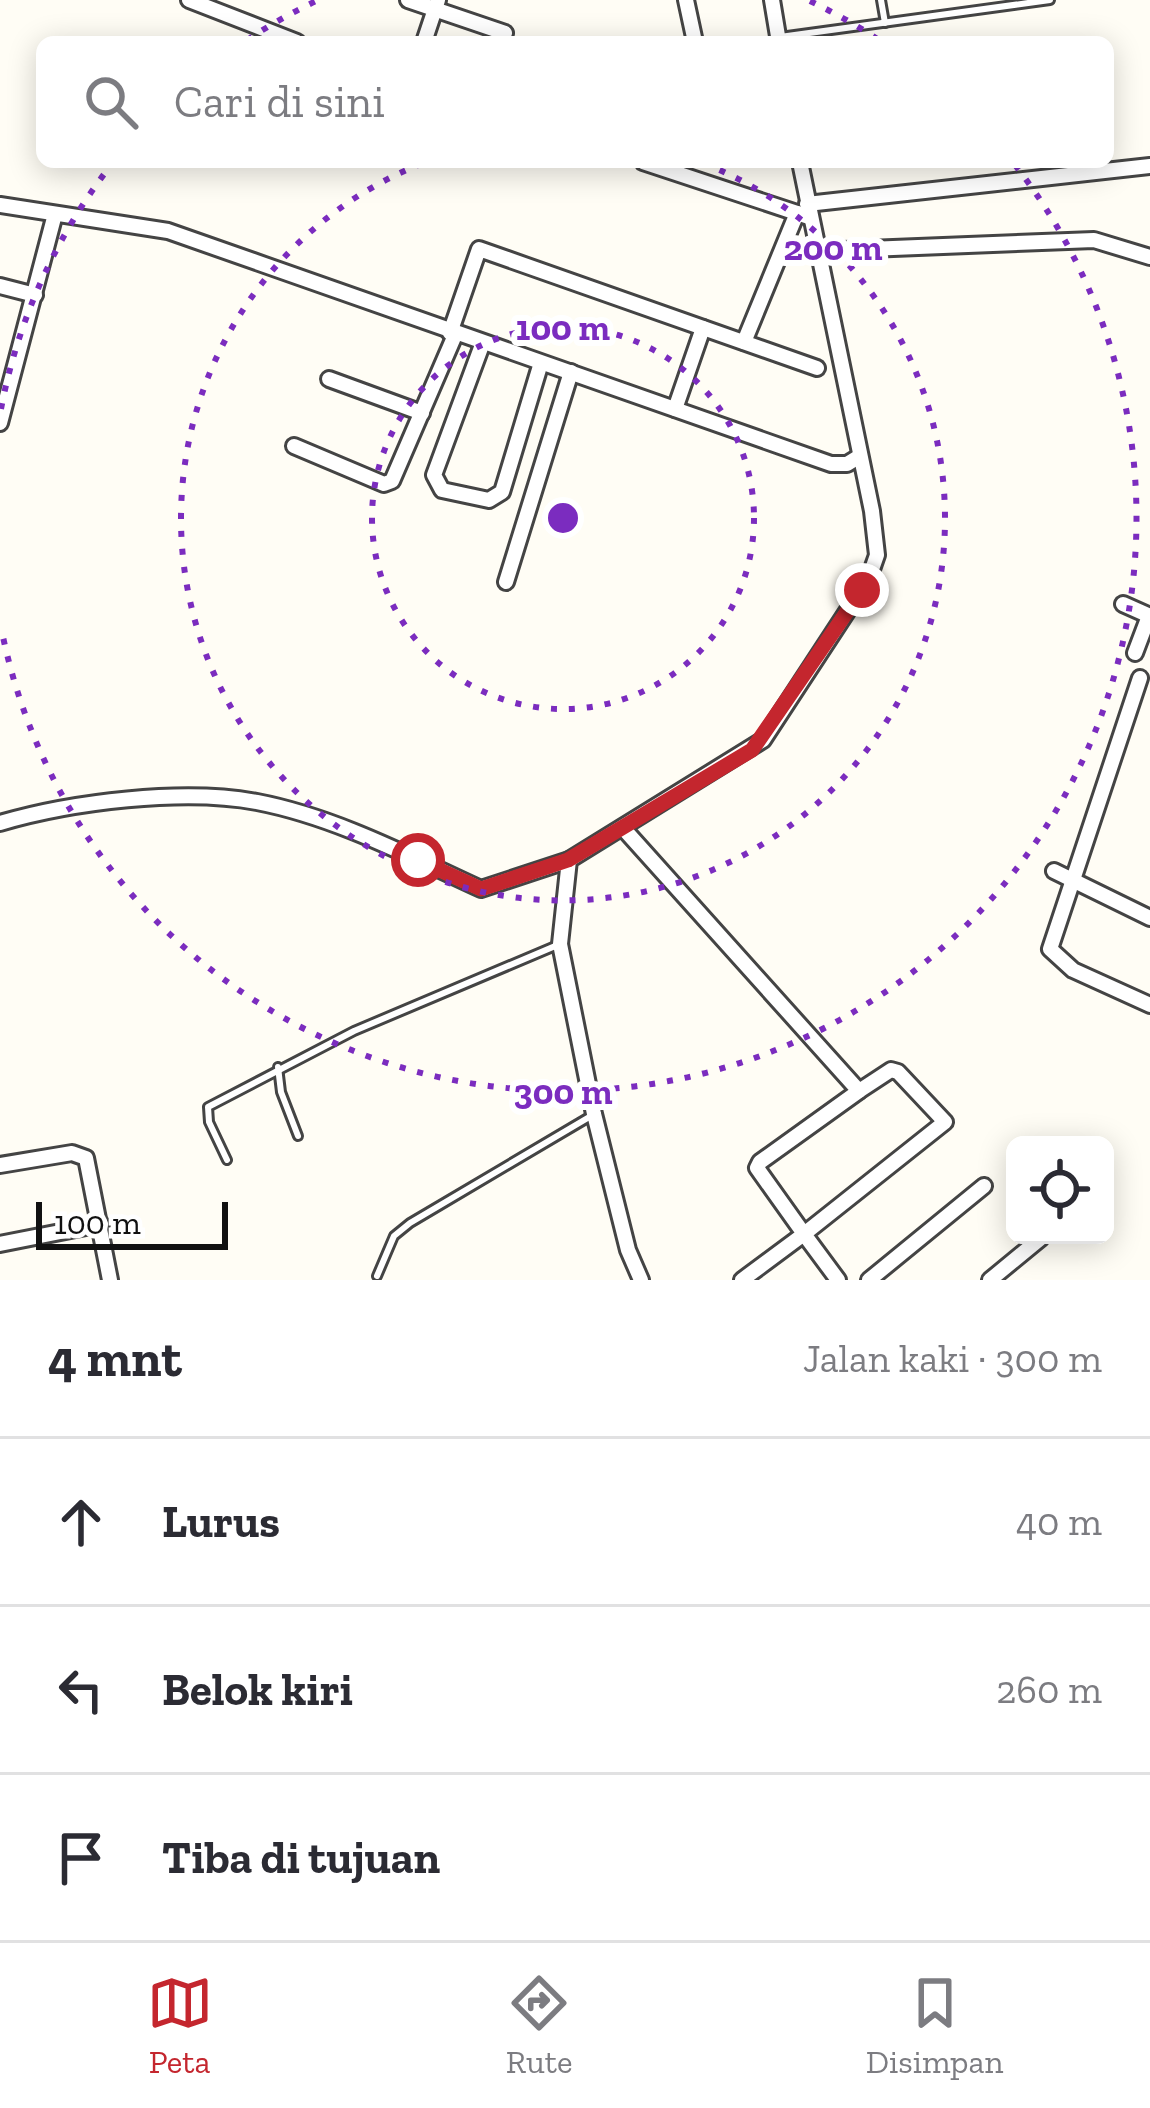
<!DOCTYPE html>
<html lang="id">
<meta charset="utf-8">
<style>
:root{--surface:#fff;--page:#f2f2f3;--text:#2b2b33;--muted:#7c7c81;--line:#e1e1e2;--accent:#c4262e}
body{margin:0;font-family:"Zilla Slab",serif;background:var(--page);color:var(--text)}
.controls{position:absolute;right:36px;bottom:36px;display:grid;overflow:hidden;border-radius:18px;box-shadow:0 6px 30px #0003}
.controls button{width:108px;height:108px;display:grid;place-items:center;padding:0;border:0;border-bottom:3px solid var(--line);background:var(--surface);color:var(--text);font:60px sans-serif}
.scale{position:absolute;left:36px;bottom:30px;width:192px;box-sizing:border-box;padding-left:12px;border:6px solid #111;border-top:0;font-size:33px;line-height:42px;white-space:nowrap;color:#111;-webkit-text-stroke:9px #fff;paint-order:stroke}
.stop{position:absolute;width:36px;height:36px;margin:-27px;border:9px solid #c4262e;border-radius:50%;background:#fff}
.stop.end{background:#c4262e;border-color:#fff;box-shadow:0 3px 12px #0008}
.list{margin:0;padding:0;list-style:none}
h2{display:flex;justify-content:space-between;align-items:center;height:156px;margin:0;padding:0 48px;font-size:51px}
h2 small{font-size:39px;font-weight:400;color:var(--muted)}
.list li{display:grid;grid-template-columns:78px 1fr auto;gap:36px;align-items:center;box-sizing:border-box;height:168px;padding:0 48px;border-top:3px solid var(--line)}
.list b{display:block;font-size:45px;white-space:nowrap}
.list em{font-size:39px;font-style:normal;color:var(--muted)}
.icon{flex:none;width:66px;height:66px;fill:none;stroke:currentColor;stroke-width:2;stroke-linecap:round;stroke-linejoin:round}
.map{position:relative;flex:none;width:1150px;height:1280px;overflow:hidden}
.search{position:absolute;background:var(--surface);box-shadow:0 6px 30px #0003;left:36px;right:36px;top:36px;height:132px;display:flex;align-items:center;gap:30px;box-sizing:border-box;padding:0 42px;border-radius:18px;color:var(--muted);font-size:45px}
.sheet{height:660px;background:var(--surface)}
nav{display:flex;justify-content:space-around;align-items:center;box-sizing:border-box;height:168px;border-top:3px solid var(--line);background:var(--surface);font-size:33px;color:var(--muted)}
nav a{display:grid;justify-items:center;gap:6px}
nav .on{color:var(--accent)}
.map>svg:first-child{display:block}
</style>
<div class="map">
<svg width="1150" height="1280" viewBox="0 0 1150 1280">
<rect width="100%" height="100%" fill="#fffdf5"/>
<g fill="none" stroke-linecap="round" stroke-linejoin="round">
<!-- service casing -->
<g stroke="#444" stroke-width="12">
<g id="service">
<polyline points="881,0 885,23"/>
<polyline points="780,37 1050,0"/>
<polyline points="278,1067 281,1092 298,1136"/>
<polyline points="227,1160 209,1122 208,1107 354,1031 560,944"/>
<polyline points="377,1276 394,1236 410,1223 591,1116"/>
</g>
</g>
<!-- minor casing -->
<g stroke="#444" stroke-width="20">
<g id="minor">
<polyline points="189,0 297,42"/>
<polyline points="408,0 505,33"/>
<polyline points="686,0 695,42"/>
<polyline points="772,0 779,42"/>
<polyline points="424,42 438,0"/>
<polyline points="643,162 809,217"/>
<polyline points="807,204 1150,166"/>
<polyline points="0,205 168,231 831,464 847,464 860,456"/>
<polyline points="818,251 1094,240 1150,257"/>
<polyline points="0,286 35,295"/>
<polyline points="450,333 479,249 817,368"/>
<polyline points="744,342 797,213"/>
<polyline points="482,345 434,475 442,490 489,500 502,492 540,366"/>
<polyline points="329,379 422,413"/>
<polyline points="675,409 703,328"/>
<polyline points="0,423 55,214"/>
<polyline points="294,446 384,484 392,481 455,335"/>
<polyline points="506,582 571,372"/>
<polyline points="1123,604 1150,616"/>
<polyline points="1135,653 1149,616"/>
<polyline points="1140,678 1050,949 1073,970 1150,1005"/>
<path d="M0 823C71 802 183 788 257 802 335 817 409 856 481 889L569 860"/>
<polyline points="623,828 859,1091 760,1162 757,1168 804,1234 742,1280"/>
<polyline points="1054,871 1150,918"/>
<polyline points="0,1165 72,1153 86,1158 110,1280"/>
<polyline points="0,1244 101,1224"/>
<polyline points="641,1280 628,1250 594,1114 560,944 569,860 763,740 869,578 877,555 872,511 800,162"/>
<polyline points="838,1280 804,1234 945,1122 898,1072 891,1070 859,1091"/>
<polyline points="869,1280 984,1186"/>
<polyline points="990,1280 1041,1238"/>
</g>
</g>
<!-- service -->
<use href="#service" stroke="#fff" stroke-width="6"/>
<!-- minor -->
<use href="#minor" stroke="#fff" stroke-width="14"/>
</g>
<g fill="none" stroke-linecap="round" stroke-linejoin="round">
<!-- route -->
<polyline stroke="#c4262e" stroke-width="15" points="418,860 481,889 568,860 752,750 862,590"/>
</g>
<!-- distance rings -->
<g fill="none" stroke="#7b2cbf" stroke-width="6" stroke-dasharray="6 12">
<circle cx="563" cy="518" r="191"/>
<path d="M703 163A382 382 0 1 1 423 163"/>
<path d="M1 409A573 573 0 0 1 111 165M247 40A573 573 0 0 1 316 1M810 1A573 573 0 0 1 879 40M1015 165A573 573 0 1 1 1 627"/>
</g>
<circle cx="563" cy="518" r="18" fill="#7b2cbf" stroke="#fff" stroke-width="6"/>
<g font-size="36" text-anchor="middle" font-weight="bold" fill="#7b2cbf" stroke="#fff" stroke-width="12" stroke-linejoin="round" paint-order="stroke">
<text x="833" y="260">200 m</text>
<text x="563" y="340">100 m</text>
<text x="563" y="1104">300 m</text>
</g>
</svg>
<div class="controls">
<button><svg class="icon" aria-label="locate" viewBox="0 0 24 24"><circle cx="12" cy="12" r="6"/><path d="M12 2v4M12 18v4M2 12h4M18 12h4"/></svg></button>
</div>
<div class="scale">100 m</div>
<div class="stop" style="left:418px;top:860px"></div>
<div class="stop end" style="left:862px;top:590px"></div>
<div class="search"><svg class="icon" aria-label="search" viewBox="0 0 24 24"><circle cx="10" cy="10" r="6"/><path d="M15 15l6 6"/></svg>Cari di sini</div>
</div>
<section class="sheet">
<h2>4 mnt<small>Jalan kaki · 300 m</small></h2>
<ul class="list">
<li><svg class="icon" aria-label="ahead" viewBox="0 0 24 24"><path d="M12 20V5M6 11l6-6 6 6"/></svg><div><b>Lurus</b></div><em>40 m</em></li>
<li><svg class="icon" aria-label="left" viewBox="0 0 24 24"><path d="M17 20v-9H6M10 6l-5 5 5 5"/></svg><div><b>Belok kiri</b></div><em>260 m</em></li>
<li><svg class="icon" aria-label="arrive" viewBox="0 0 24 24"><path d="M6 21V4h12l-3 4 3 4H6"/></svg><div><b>Tiba di tujuan</b></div></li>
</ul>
</section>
<nav>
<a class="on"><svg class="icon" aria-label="map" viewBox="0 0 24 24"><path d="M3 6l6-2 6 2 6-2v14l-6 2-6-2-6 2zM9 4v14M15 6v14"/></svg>Peta</a>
<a><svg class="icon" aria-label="directions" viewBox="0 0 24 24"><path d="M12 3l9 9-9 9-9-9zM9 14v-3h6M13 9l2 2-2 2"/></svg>Rute</a>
<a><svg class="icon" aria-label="saved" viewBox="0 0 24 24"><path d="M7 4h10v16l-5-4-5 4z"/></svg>Disimpan</a>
</nav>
